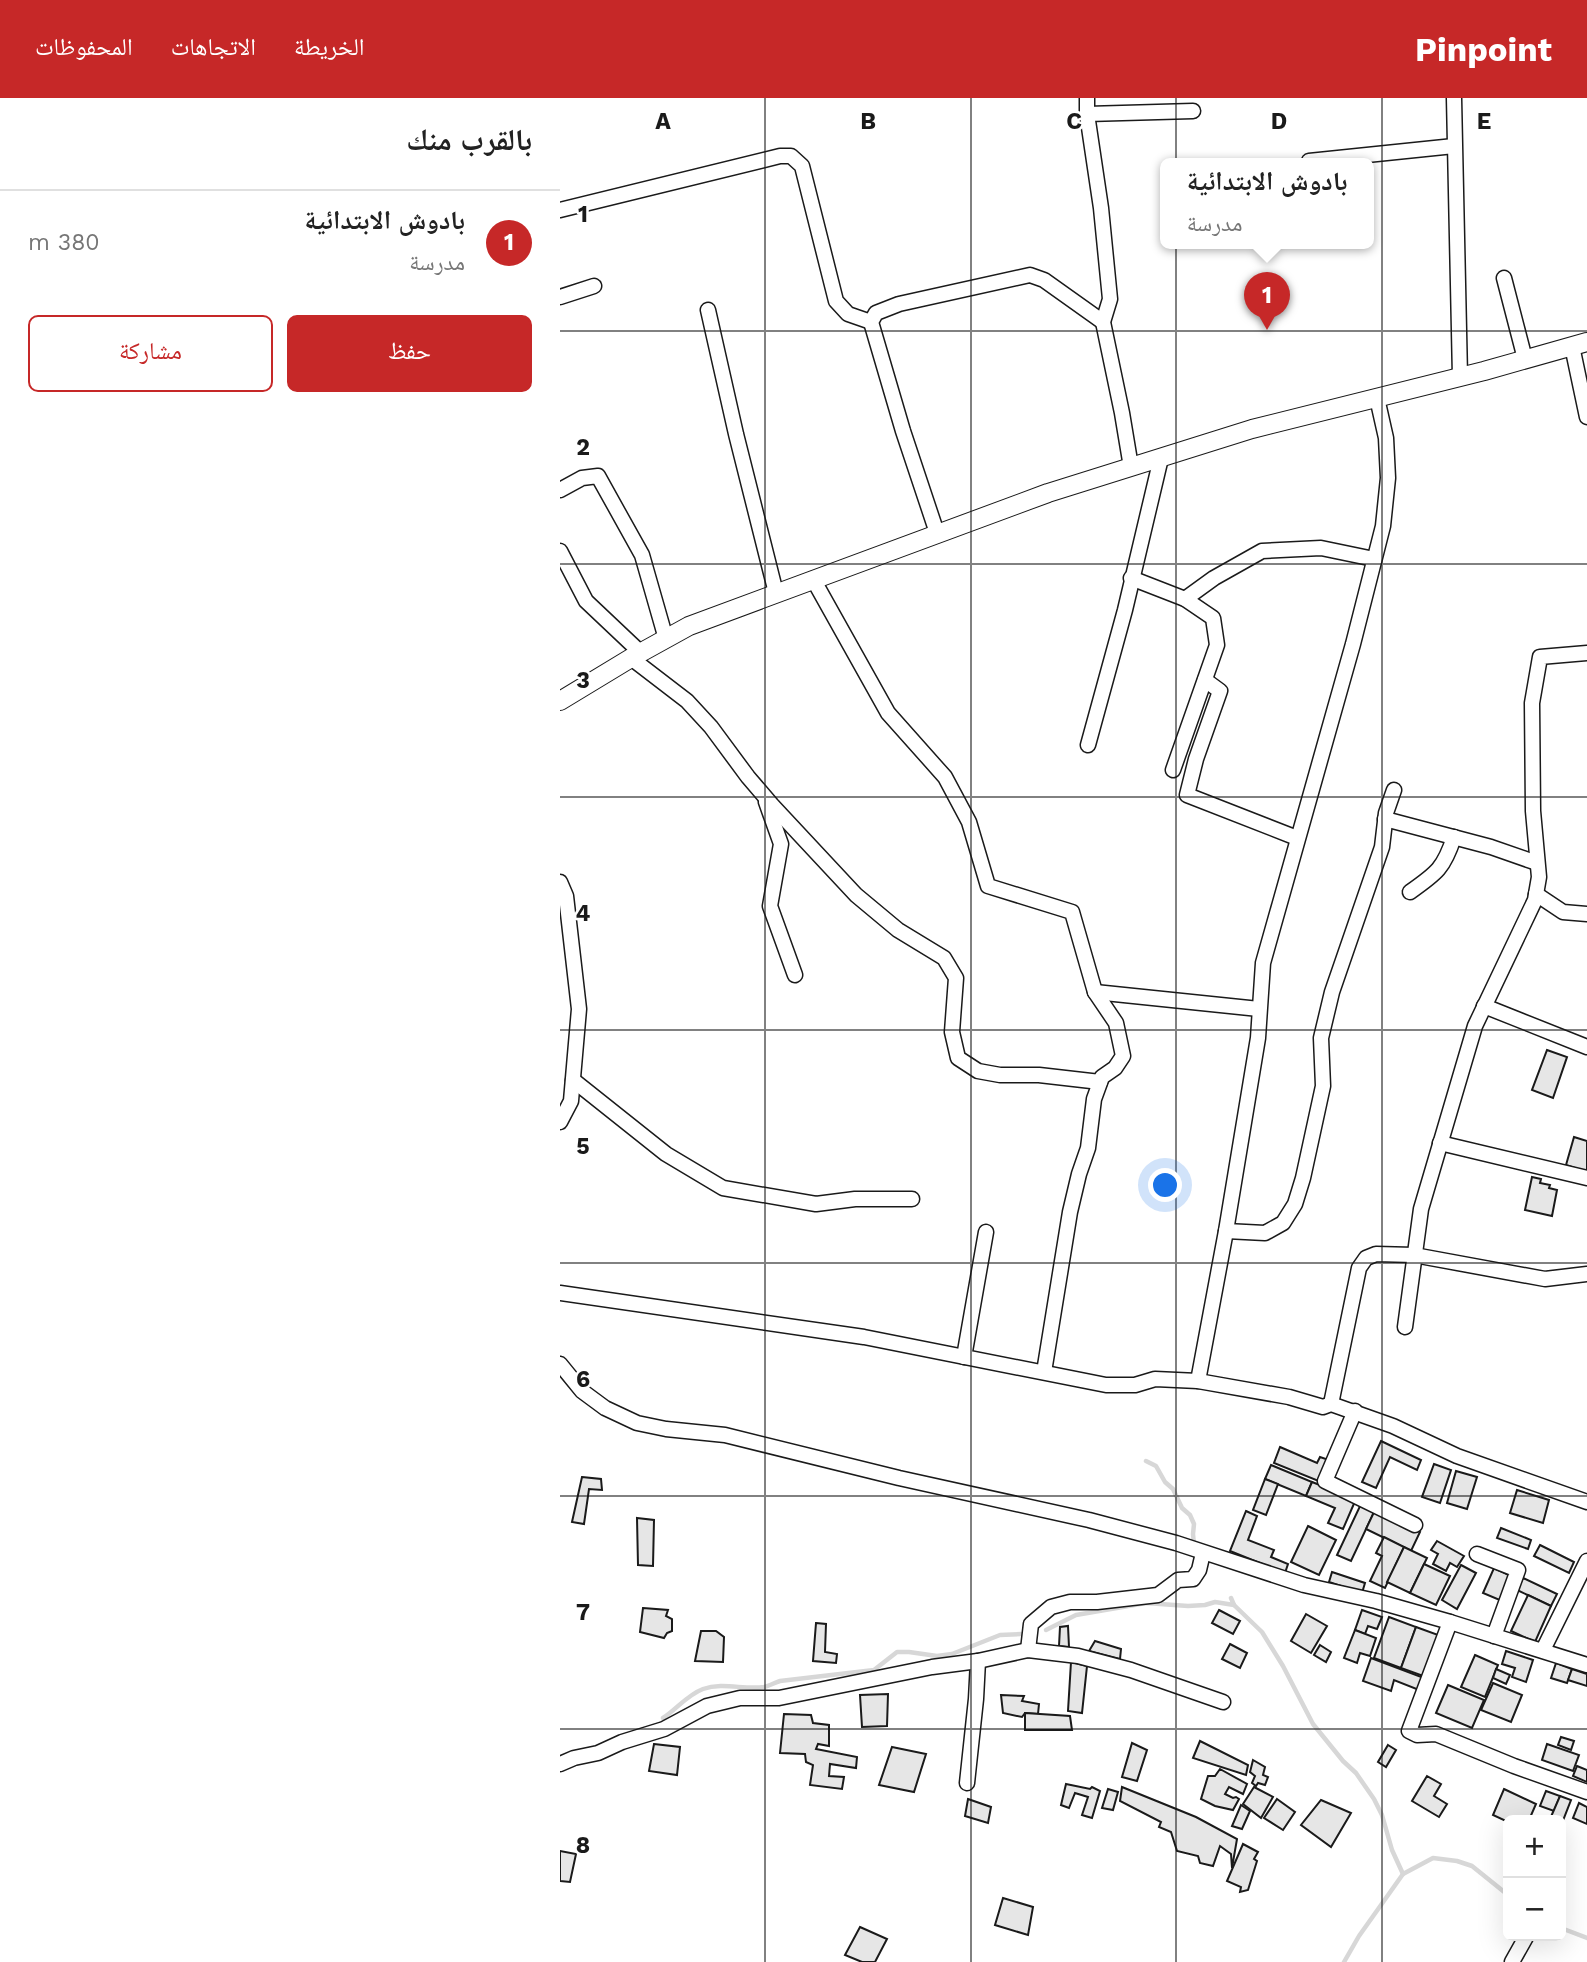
<!DOCTYPE html>
<html lang="ar">
<meta charset="utf-8">
<style>
:root{--surface:#fff;--page:#f2f2f2;--text:#222;--muted:#767676;--line:#e0e0e0;--accent:#c62828}
body{margin:0;font-family:"Work Sans","Noto Naskh Arabic",sans-serif;background:var(--page);color:var(--text);direction:rtl}
.controls{position:absolute;right:21px;bottom:21px;display:grid;overflow:hidden;border-radius:10px;box-shadow:0 7px 28px #0002}
.controls button{width:63px;height:63px;display:grid;place-items:center;padding:0;border:0;border-bottom:2px solid var(--line);background:var(--surface);color:var(--text);font:35px sans-serif}
.you{position:absolute;left:606px;top:1088px;width:24px;height:24px;margin:-18px;border:5px solid #fff;border-radius:50%;background:#1a73e8;box-shadow:0 0 0 10px #1a73e833}
.badge{display:grid;place-items:center;width:46px;height:46px;border-radius:50%;background:var(--accent);color:#fff;font-size:23px;font-weight:700}
.pin{position:absolute;translate:-50% -58px;filter:drop-shadow(0 2px 4px #0008)}
.pin::after{content:'';position:absolute;top:37px;width:24px;height:21px;background:inherit;clip-path:polygon(0 0,100% 0,50% 100%)}
.popup{position:absolute;left:600px;top:60px;width:214px;height:91px;box-sizing:border-box;display:grid;place-content:center;border-radius:10px;background:var(--surface);filter:drop-shadow(0 2px 5px #0005);font-size:23px;white-space:nowrap;color:var(--muted)}
.popup b{font-size:26px;color:var(--text)}
.popup::after{content:'';position:absolute;left:50%;top:100%;margin-left:-14px;border:14px solid transparent;border-top-color:var(--surface)}
.list{margin:0;padding:0;list-style:none}
h2{display:flex;justify-content:space-between;align-items:center;height:91px;margin:0;padding:0 28px;font-size:30px}
h2 small{font-size:23px;font-weight:400;color:var(--muted)}
.list li{display:grid;grid-template-columns:46px 1fr auto;gap:21px;align-items:center;box-sizing:border-box;height:105px;padding:0 28px;border-top:2px solid var(--line)}
.list b{display:block;font-size:26px;white-space:nowrap}
.list p{margin:0;font-size:23px;white-space:nowrap;color:var(--muted)}
.list em{font-size:23px;font-style:normal;color:var(--muted)}
.actions{display:flex;gap:14px;padding:21px 28px}
.actions a{flex:1;padding:16px 0;border:2px solid var(--accent);border-radius:10px;text-align:center;font-size:24px;color:var(--accent)}
.actions .main{background:var(--accent);color:#fff}
.map{position:relative;flex:none;width:1027px;height:1864px;overflow:hidden;direction:ltr}
header{display:flex;align-items:center;gap:42px;box-sizing:border-box;height:98px;padding:0 35px;background:var(--accent);color:#fff}
header strong{font-size:33px}
nav{display:flex;gap:38px;margin-inline-start:auto;font-size:24px}
main{display:flex}
aside{flex:1;background:var(--surface)}
.map>svg:first-child{display:block}
</style>
<header>
<strong>Pinpoint</strong>
<nav><a>الخريطة</a><a>الاتجاهات</a><a>المحفوظات</a></nav>
</header>
<main>
<div class="map">
<svg width="1027" height="1864" viewBox="0 0 1027 1864">
<rect width="100%" height="100%" fill="#fff"/>
<g fill="none" stroke-linecap="round" stroke-linejoin="round">
<!-- stream -->
<g stroke="#d7d7d7" stroke-width="4.5">
<polyline points="586,1363 596,1368 605,1384 613,1391 622,1410 630,1417 634,1426 633,1436 634,1447"/>
<polyline points="671,1500 674,1507 702,1534 723,1568 753,1626 783,1663 796,1675 814,1701 822,1717 832,1752 843,1776"/>
<polyline points="486,1532 516,1517 586,1505 628,1508 645,1507 655,1504 674,1507"/>
<path d="M103 1620C117 1611 127 1597 143 1591 163 1584 184 1592 204 1589 209 1588 214 1585 220 1583L314 1572 337 1554H349L377 1558 392 1556 440 1537 461 1536"/>
<polyline points="1001,1830 1027,1840"/>
<polyline points="784,1864 799,1838 843,1776 873,1760 897,1763 912,1768 948,1797"/>
</g>
</g>
<!-- building -->
<g fill="#e6e6e6" stroke="#1a1a1a" stroke-width="2">
<polygon points="987,952 1007,959 993,1000 972,992"/>
<polygon points="1014,1039 1027,1043 1027,1074 1006,1067"/>
<polygon points="972,1079 981,1081 980,1085 990,1087 989,1090 997,1092 992,1118 965,1112"/>
<polygon points="821,1343 861,1362 857,1372 830,1359 816,1390 802,1384"/>
<polygon points="720,1349 757,1365 760,1359 769,1362 761,1384 714,1365"/>
<polygon points="874,1366 891,1372 880,1405 862,1399"/>
<polygon points="711,1367 752,1384 746,1398 705,1381"/>
<polygon points="896,1373 917,1379 907,1411 887,1405"/>
<polygon points="22,1379 41,1381 42,1392 29,1391 24,1426 12,1424"/>
<polygon points="705,1381 718,1386 706,1417 693,1412"/>
<polygon points="752,1384 796,1401 783,1431 768,1425 775,1410 746,1398"/>
<polygon points="957,1392 989,1402 983,1425 950,1415"/>
<polygon points="801,1406 815,1412 791,1463 777,1457"/>
<polygon points="815,1412 860,1434 851,1453 806,1431"/>
<polygon points="686,1413 697,1418 688,1442 714,1452 711,1459 728,1466 725,1475 670,1453"/>
<polygon points="77,1420 94,1422 93,1468 78,1467"/>
<polygon points="748,1428 776,1442 759,1477 731,1464"/>
<polygon points="941,1430 971,1442 968,1451 937,1440"/>
<polygon points="824,1439 844,1449 825,1490 810,1483 822,1458 816,1455"/>
<polygon points="877,1443 904,1458 897,1469 890,1465 886,1473 873,1466 878,1456 871,1452"/>
<polygon points="980,1447 1014,1464 1009,1475 974,1458"/>
<polygon points="844,1449 867,1460 850,1495 827,1484"/>
<polygon points="864,1466 890,1478 876,1507 850,1495"/>
<polygon points="901,1467 916,1475 897,1511 882,1502"/>
<polygon points="934,1470 953,1479 942,1503 923,1495"/>
<polygon points="772,1474 805,1485 802,1495 769,1484"/>
<polygon points="963,1480 997,1496 991,1508 957,1492"/>
<polygon points="968,1497 991,1508 975,1544 951,1533"/>
<polygon points="83,1510 108,1512 106,1518 112,1521 112,1533 107,1535 104,1540 80,1534"/>
<polygon points="659,1512 680,1523 673,1536 652,1525"/>
<polygon points="802,1512 822,1519 817,1531 808,1528 805,1536 795,1532"/>
<polygon points="746,1516 767,1528 751,1555 731,1543"/>
<polygon points="829,1519 856,1529 841,1570 814,1560"/>
<polygon points="256,1525 266,1526 265,1554 277,1556 276,1565 253,1563"/>
<polygon points="508,1528 509,1549 499,1548 500,1529"/>
<polygon points="856,1529 881,1538 866,1579 841,1570"/>
<polygon points="795,1532 816,1540 810,1558 800,1555 797,1565 784,1560"/>
<polygon points="141,1533 156,1533 164,1539 163,1564 135,1563"/>
<polygon points="535,1543 561,1551 560,1561 529,1553"/>
<polygon points="670,1546 687,1555 680,1570 662,1561"/>
<polygon points="760,1547 771,1554 766,1564 754,1557"/>
<polygon points="946,1553 973,1562 966,1584 952,1579 955,1570 942,1566"/>
<polygon points="915,1557 938,1567 925,1599 901,1589"/>
<polygon points="811,1560 864,1580 859,1592 834,1582 831,1593 803,1583"/>
<polygon points="511,1564 527,1568 522,1615 508,1613"/>
<polygon points="996,1565 1012,1571 1007,1585 991,1580"/>
<polygon points="936,1571 950,1577 946,1586 933,1580"/>
<polygon points="1012,1571 1027,1576 1027,1588 1008,1582"/>
<polygon points="933,1585 962,1597 951,1624 921,1612"/>
<polygon points="888,1587 924,1602 912,1630 876,1615"/>
<polygon points="328,1596 327,1628 302,1629 300,1597"/>
<polygon points="441,1597 464,1598 462,1603 479,1606 478,1616 465,1615 462,1619 443,1615"/>
<polygon points="465,1615 510,1618 512,1632 465,1632"/>
<polygon points="224,1616 251,1617 253,1625 269,1627 269,1648 258,1646 256,1651 297,1659 296,1670 270,1666 269,1678 284,1679 282,1691 250,1687 253,1667 246,1664 245,1656 220,1655"/>
<polygon points="1001,1639 1014,1643 1011,1652 998,1647"/>
<polygon points="640,1643 688,1667 686,1677 633,1660"/>
<polygon points="572,1645 587,1652 577,1683 562,1679"/>
<polygon points="94,1646 120,1649 117,1677 89,1673"/>
<polygon points="987,1646 1019,1657 1013,1673 982,1662"/>
<polygon points="828,1647 836,1652 826,1669 818,1664"/>
<polygon points="332,1649 366,1656 354,1694 319,1687"/>
<polygon points="693,1662 705,1669 703,1677 708,1679 705,1687 698,1685 696,1688 692,1685 695,1678 690,1674"/>
<polygon points="1017,1668 1027,1672 1027,1684 1013,1678"/>
<polygon points="660,1671 687,1686 683,1696 669,1689 665,1696 673,1700 676,1699 679,1701 673,1712 655,1708 641,1701 648,1678 655,1678"/>
<polygon points="867,1678 881,1686 874,1698 887,1706 879,1719 852,1703"/>
<polygon points="506,1686 530,1691 532,1689 540,1693 532,1720 522,1717 528,1699 515,1695 509,1710 501,1707"/>
<polygon points="562,1689 636,1719 677,1741 672,1770 671,1756 660,1748 653,1768 640,1765 638,1758 617,1753 611,1734 599,1729 601,1724 560,1703"/>
<polygon points="694,1689 713,1699 701,1720 683,1706"/>
<polygon points="548,1691 558,1694 553,1712 542,1710"/>
<polygon points="944,1691 976,1706 969,1722 948,1722 948,1724 933,1717"/>
<polygon points="986,1693 1000,1698 994,1713 980,1708"/>
<polygon points="1000,1698 1011,1702 1002,1725 1001,1722 990,1721"/>
<polygon points="408,1701 431,1709 428,1725 405,1718"/>
<polygon points="717,1701 735,1714 723,1732 704,1720"/>
<polygon points="761,1702 791,1715 771,1749 741,1727"/>
<polygon points="1019,1705 1027,1709 1027,1726 1013,1720"/>
<polygon points="681,1707 690,1713 682,1731 672,1728"/>
<polygon points="683,1746 698,1754 694,1761 697,1763 688,1792 680,1794 681,1789 667,1783"/>
<polygon points="0,1753 16,1756 10,1784 0,1783"/>
<polygon points="443,1800 473,1809 468,1837 435,1827"/>
<polygon points="300,1829 327,1841 315,1864 302,1864 285,1857"/>
</g>
<g fill="none" stroke-linecap="round" stroke-linejoin="round">
<!-- minor casing -->
<g stroke="#1a1a1a" stroke-width="17">
<g id="minor">
<polyline points="527,0 527,16 541,110 550,201 543,224 562,315 571,369"/>
<polyline points="894,0 900,279"/>
<polyline points="527,16 633,13"/>
<polyline points="749,63 894,48"/>
<polyline points="0,112 220,58 231,58 242,68 276,203 288,216 311,224"/>
<polyline points="944,180 965,261"/>
<polyline points="0,199 34,188"/>
<polyline points="148,212 176,336 216,495"/>
<polyline points="1012,248 1027,319"/>
<polyline points="0,392 22,380 38,378 82,457 106,541"/>
<polyline points="377,435 343,333 311,224 316,215 339,206 470,177 484,182 543,224"/>
<polyline points="0,453 26,503 81,555"/>
<polyline points="571,480 625,501 653,520 657,547 613,672"/>
<polyline points="253,481 328,615 385,679 409,724 428,788 512,814 535,894 556,925 563,958 555,970 542,979 534,1001 528,1050 519,1076 510,1114 484,1274"/>
<polyline points="625,501 654,480 702,453 761,450 814,461"/>
<polyline points="71,560 127,603 151,629 188,679 212,707 296,797 338,832 384,860 396,880 392,934 398,960 418,973 440,977 479,977 540,984"/>
<polyline points="645,582 660,593 636,661 627,697 737,740"/>
<polyline points="528,647 565,512 601,360"/>
<polyline points="206,704 221,746 210,808 235,877"/>
<polyline points="825,721 931,749 977,765"/>
<polyline points="0,784 6,798 19,911 11,1003 0,1024"/>
<path d="M850 794C877 775 884 770 894 739"/>
<polyline points="976,796 1003,814 1027,816"/>
<polyline points="535,894 699,911"/>
<polyline points="924,908 1027,949"/>
<polyline points="13,982 106,1056 163,1090 256,1106 295,1101 352,1101"/>
<polyline points="880,1045 1027,1080"/>
<polyline points="666,1133 705,1135 723,1125 735,1106 743,1080 763,988 761,940 772,894 822,749 826,715 834,692"/>
<polyline points="0,1195 304,1239 546,1287 575,1287 595,1281 638,1283 729,1299 763,1309 771,1306 833,1328 897,1358 1027,1404"/>
<polyline points="845,1229 861,1111 915,928 975,802 979,779 973,713 972,605 980,559 1027,555"/>
<polyline points="404,1259 426,1134"/>
<polyline points="0,1266 22,1293 45,1310 77,1325 106,1331 165,1337 339,1380 529,1422 616,1445 744,1487 816,1503 890,1524 1027,1567"/>
<polyline points="638,1283 666,1133 698,940 703,865 793,546 823,428 828,380 826,340 817,300"/>
<polyline points="771,1306 799,1170 806,1160 816,1156 854,1157 985,1181 1027,1176"/>
<polyline points="795,1313 765,1383 855,1427"/>
<polyline points="917,1456 958,1472 934,1538"/>
<polyline points="890,1524 849,1633 857,1637 876,1636 954,1668 1027,1694"/>
<polyline points="468,1552 471,1526 491,1509 510,1504 537,1504 598,1497 618,1482 633,1481 639,1472 643,1455"/>
<polyline points="983,1552 1027,1463"/>
<polyline points="0,1666 14,1660 38,1655 62,1644 104,1631 147,1608 180,1600 219,1600 372,1569 418,1563 468,1552 518,1558 571,1572 663,1604"/>
<polyline points="407,1685 416,1601 418,1563"/>
<polyline points="952,1864 966,1839"/>
</g>
</g>
<!-- tertiary casing -->
<g stroke="#1a1a1a" stroke-width="20">
<polyline id="tertiary" points="0,603 71,560 129,528 488,395 692,331 924,273 1027,244"/>
</g>
<!-- minor -->
<use href="#minor" stroke="#fff" stroke-width="14"/>
<!-- tertiary -->
<use href="#tertiary" stroke="#fff" stroke-width="18"/>
</g>
<!-- grid -->
<path fill="none" stroke="#1a1a1a" stroke-width="2" stroke-opacity="0.55" d="M205 0V1864M411 0V1864M616 0V1864M822 0V1864M0 233H1027M0 466H1027M0 699H1027M0 932H1027M0 1165H1027M0 1398H1027M0 1631H1027"/>
<g font-size="23" text-anchor="middle" font-weight="bold" fill="#1a1a1a" stroke="#fff" stroke-width="5" stroke-linejoin="round" paint-order="stroke">
<text x="103" y="31">A</text>
<text x="308" y="31">B</text>
<text x="514" y="31">C</text>
<text x="719" y="31">D</text>
<text x="924" y="31">E</text>
<text x="23" y="124">1</text>
<text x="23" y="357">2</text>
<text x="23" y="590">3</text>
<text x="23" y="823">4</text>
<text x="23" y="1056">5</text>
<text x="23" y="1289">6</text>
<text x="23" y="1522">7</text>
<text x="23" y="1755">8</text>
</g>
</svg>
<div class="controls">
<button>+</button>
<button>−</button>
</div>
<div class="you"></div>
<div class="pin badge" style="left:707px;top:232px">1</div>
<div class="popup"><b>بادوش الابتدائية</b>مدرسة</div>
</div>
<aside>
<h2>بالقرب منك<small></small></h2>
<ul class="list">
<li><span class="badge">1</span><div><b>بادوش الابتدائية</b><p>مدرسة</p></div><em>380 m</em></li>
</ul>
<div class="actions"><a class="main">حفظ</a><a>مشاركة</a></div>
</aside>
</main>
